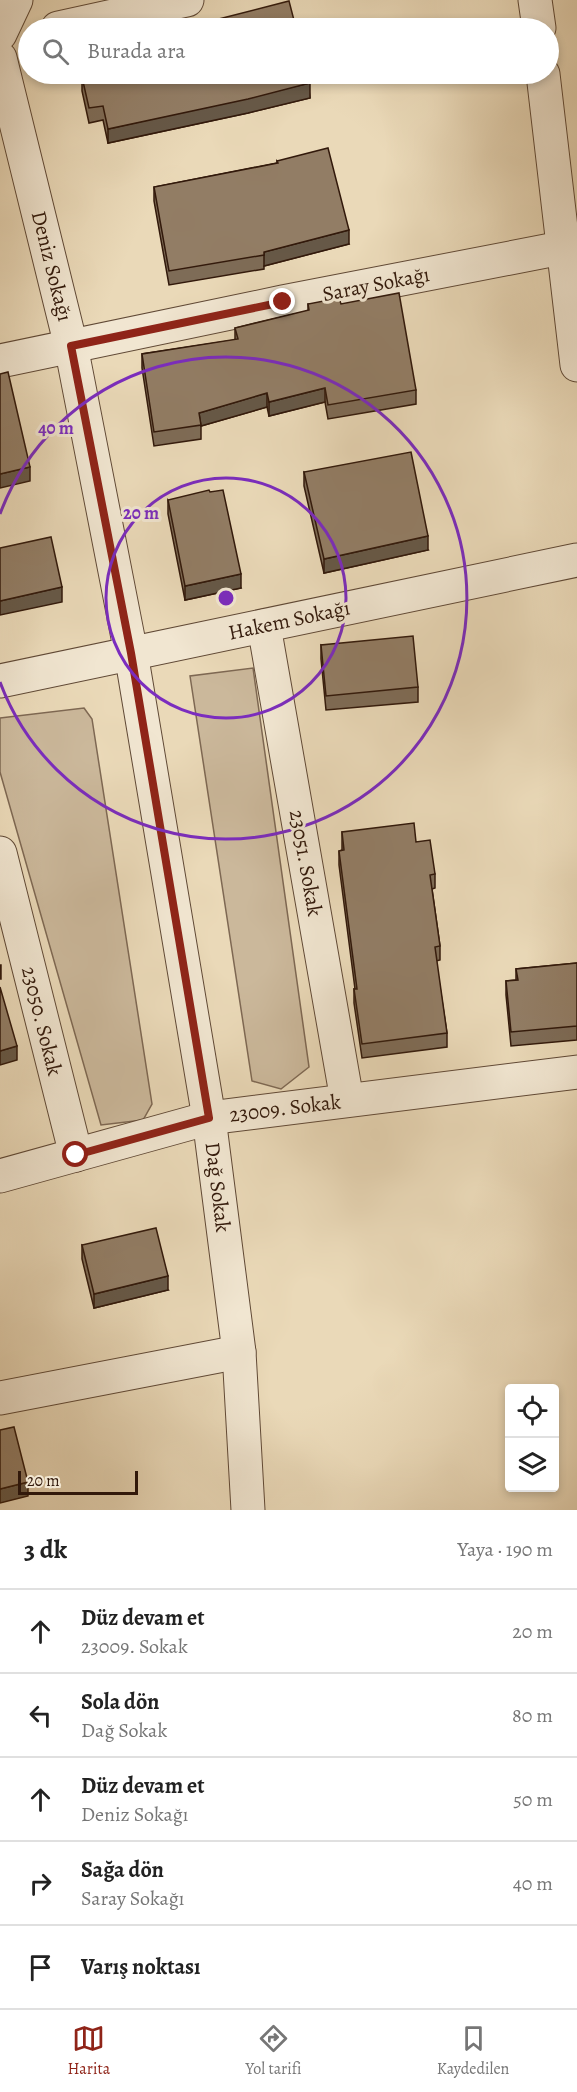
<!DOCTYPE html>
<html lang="tr">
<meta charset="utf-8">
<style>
:root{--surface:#fff;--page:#f2f2f2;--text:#222;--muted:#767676;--line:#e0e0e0;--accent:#8f2418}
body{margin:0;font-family:Alegreya,serif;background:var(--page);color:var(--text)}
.controls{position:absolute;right:18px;bottom:18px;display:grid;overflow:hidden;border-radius:6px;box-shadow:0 3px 9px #0003}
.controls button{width:54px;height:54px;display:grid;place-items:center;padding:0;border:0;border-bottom:2px solid var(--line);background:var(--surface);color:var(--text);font:30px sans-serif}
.scale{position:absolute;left:18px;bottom:15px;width:120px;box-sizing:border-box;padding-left:6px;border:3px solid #32190b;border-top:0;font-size:16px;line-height:21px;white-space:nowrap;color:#32190b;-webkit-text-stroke:4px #f1e6d1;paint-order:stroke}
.stop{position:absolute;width:18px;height:18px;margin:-14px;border:4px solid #8f2418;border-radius:50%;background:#fff}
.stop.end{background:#8f2418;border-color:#fff;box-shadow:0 2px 6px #0008}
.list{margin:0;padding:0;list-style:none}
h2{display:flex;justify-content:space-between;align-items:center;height:78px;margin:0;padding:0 24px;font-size:26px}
h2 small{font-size:20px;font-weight:400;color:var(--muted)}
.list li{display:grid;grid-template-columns:39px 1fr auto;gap:18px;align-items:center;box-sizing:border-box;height:84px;padding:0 24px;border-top:2px solid var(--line)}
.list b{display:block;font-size:22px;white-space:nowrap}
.list p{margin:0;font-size:20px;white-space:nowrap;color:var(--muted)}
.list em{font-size:20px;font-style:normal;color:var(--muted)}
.icon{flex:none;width:33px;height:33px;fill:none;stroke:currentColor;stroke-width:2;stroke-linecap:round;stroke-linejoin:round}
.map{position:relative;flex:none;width:577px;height:1510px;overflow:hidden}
.search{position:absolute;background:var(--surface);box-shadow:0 3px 9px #0003;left:18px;right:18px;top:18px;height:66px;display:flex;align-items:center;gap:15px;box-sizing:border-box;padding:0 21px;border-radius:33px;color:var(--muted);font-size:22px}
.sheet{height:498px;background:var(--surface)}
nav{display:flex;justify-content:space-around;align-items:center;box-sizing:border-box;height:84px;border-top:2px solid var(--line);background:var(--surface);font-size:16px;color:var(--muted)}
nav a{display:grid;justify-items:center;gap:3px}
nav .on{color:var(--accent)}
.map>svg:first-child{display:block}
</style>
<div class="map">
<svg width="577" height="1510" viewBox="0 0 577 1510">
<rect width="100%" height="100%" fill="#ead9b8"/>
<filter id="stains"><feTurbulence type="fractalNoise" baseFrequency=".00333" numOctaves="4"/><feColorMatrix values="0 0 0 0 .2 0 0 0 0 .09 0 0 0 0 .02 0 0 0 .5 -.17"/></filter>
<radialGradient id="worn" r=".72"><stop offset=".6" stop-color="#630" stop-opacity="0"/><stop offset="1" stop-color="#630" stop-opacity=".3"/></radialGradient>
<!-- green -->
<g fill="#cbb89b" stroke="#7e6853" stroke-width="1.5">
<polygon points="253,668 309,1067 281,1089 252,1081 190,676"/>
<polygon points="84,708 92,719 152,1104 143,1120 101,1125 0,772 0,718"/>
</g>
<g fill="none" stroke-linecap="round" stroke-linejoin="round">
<!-- minor casing -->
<g stroke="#604936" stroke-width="35">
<g id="minor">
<polyline points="535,0 539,28"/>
<polyline points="58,28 187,0"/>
<polyline points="0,34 16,0"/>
<polyline points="0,58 71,346 131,653 209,1118 239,1352 248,1510"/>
<polyline points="543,74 577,365"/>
<polyline points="0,361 283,302 577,245"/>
<polyline points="264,626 347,1100"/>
<polyline points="0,681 577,560"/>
<polyline points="0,853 76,1155"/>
<polyline points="0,1176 209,1118 577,1072"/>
<polyline points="0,1398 239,1352"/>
</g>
</g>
<!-- minor -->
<use href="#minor" stroke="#f1e6d1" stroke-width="33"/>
</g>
<!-- wall -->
<g fill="#7e6c57" stroke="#32190b" stroke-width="1.5">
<polygon points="92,74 307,74 310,98 248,113 108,143 103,120 89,123 82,91 82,77 92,75"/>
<polygon points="277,161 349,244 264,266 264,269 169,285 154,201 154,187 277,163"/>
<polygon points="308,304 341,304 416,390 416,404 328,419 325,402 269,416 267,407 201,426 201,439 154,446 142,368 142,354 235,340 235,328 308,311"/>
<polygon points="304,472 428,550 324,573 304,486"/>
<polygon points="168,500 241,588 185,600 168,514"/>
<polygon points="321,645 418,687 418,702 326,710 321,659"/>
<polygon points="342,832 416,842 435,874 435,888 432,889 440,946 440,960 436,961 447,1033 447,1047 362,1058 354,1003 354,989 355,989 339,865 339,851 342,850"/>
<polygon points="577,963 577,1040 511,1046 506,995 506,981 516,980 516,969"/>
<polygon points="82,1245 168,1290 94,1308 82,1259"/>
</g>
<!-- shaded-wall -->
<g fill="#665847" stroke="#32190b" stroke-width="1.5">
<polygon points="310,83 310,98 248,113 108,143 108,129"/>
<polygon points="349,230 349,244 264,266 264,252"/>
<polygon points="325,388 325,402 269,416 269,402"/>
<polygon points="267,393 267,407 201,426 199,413"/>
<polygon points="30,467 30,481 0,488 0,474"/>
<polygon points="428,536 428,550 324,573 324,559"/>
<polygon points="241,574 241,588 185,600 185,586"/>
<polygon points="62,587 62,602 0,615 0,601"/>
<rect x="0" y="965" width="1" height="14"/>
<polygon points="17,1046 17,1060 0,1065 0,1051"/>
<polygon points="168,1276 168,1290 94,1308 94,1294"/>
<polygon points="28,1482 28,1496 0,1503 0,1489"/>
</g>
<!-- building -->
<g fill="#927d65" stroke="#32190b" stroke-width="1.5">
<polygon points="289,1 296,28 153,28 202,19 203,23"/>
<polygon points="95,75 95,74 307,74 310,83 248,99 108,129 103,106 89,108 82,77"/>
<polygon points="328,148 349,230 264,252 264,255 169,271 154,187 278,163 277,161"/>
<polygon points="399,293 416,390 328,405 325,388 269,402 267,393 199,413 201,425 154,432 142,354 238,339 235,328 309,310 308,304 339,298 341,304"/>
<polygon points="8,372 30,467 0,474 0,374"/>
<polygon points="411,452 428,536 324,559 304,472"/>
<polygon points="209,490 210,492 223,490 241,574 185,586 168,500"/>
<polygon points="51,537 62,587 0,601 0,548"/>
<polygon points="413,636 418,687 326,696 321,645"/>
<polygon points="414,823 416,842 430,840 435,874 430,875 440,946 435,947 447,1033 362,1044 354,989 357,989 339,851 344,850 342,832"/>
<polygon points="577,963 577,1026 511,1032 506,981 518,980 516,969"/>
<polygon points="0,987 17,1046 0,1051"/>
<polygon points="156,1228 168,1276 94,1294 82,1245"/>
<polygon points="14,1427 28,1482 0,1489 0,1430"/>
</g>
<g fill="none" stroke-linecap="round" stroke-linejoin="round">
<!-- route -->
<polyline stroke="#8f2418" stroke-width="8" points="76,1155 209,1118 131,653 71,346 283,302"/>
</g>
<!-- distance rings -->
<g fill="none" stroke="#7b2cbf" stroke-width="3">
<circle cx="226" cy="598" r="120"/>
<path d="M0 514A241 241 0 1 1 0 682"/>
</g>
<g text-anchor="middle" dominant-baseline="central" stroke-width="6" stroke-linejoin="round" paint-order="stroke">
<!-- street labels -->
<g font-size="21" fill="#32190b" stroke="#f1e6d1">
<text transform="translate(52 266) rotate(76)">Deniz Sokağı</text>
<text transform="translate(376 284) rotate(-11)">Saray Sokağı</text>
<text transform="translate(289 620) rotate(-12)">Hakem Sokağı</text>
<text transform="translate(306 863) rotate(80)">23051. Sokak</text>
<text transform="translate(42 1021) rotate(76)">23050. Sokak</text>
<text transform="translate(285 1108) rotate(-7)">23009. Sokak</text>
<text transform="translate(218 1187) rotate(83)">Dağ Sokak</text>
</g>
</g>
<circle cx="226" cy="598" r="9" fill="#7b2cbf" stroke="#f1e6d1" stroke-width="3"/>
<g font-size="18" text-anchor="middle" font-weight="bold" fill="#7b2cbf" stroke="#f1e6d1" stroke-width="6" stroke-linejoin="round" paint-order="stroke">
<text x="56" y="434">40 m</text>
<text x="141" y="519">20 m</text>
</g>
<rect width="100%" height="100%" filter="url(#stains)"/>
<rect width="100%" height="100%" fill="url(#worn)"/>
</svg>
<div class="controls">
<button><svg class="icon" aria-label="locate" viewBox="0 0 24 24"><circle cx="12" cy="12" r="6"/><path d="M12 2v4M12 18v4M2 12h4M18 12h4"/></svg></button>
<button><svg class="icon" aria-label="layers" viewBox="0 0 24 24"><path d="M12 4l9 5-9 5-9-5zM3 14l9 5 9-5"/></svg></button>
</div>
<div class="scale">20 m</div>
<div class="stop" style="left:76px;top:1155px"></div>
<div class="stop end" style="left:283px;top:302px"></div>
<div class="search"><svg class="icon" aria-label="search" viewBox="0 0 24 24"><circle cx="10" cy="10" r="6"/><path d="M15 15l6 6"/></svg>Burada ara</div>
</div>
<section class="sheet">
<h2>3 dk<small>Yaya · 190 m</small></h2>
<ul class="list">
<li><svg class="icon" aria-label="ahead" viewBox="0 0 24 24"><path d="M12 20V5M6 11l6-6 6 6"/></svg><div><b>Düz devam et</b><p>23009. Sokak</p></div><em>20 m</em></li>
<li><svg class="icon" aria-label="left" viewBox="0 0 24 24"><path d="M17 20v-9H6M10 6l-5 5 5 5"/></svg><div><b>Sola dön</b><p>Dağ Sokak</p></div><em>80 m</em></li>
<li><svg class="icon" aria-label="ahead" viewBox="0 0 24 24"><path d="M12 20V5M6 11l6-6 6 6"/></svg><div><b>Düz devam et</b><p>Deniz Sokağı</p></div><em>50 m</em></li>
<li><svg class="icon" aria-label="right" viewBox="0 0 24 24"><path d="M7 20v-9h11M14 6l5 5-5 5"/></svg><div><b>Sağa dön</b><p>Saray Sokağı</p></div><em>40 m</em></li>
<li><svg class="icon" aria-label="arrive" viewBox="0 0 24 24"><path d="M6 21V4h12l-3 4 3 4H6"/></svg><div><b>Varış noktası</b></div></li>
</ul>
</section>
<nav>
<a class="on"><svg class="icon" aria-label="map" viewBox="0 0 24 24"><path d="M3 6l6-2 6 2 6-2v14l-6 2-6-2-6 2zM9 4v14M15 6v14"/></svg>Harita</a>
<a><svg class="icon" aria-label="directions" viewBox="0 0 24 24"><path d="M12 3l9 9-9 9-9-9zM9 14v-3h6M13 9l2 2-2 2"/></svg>Yol tarifi</a>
<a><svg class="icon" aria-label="saved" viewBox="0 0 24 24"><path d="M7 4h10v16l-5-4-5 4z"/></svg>Kaydedilen</a>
</nav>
